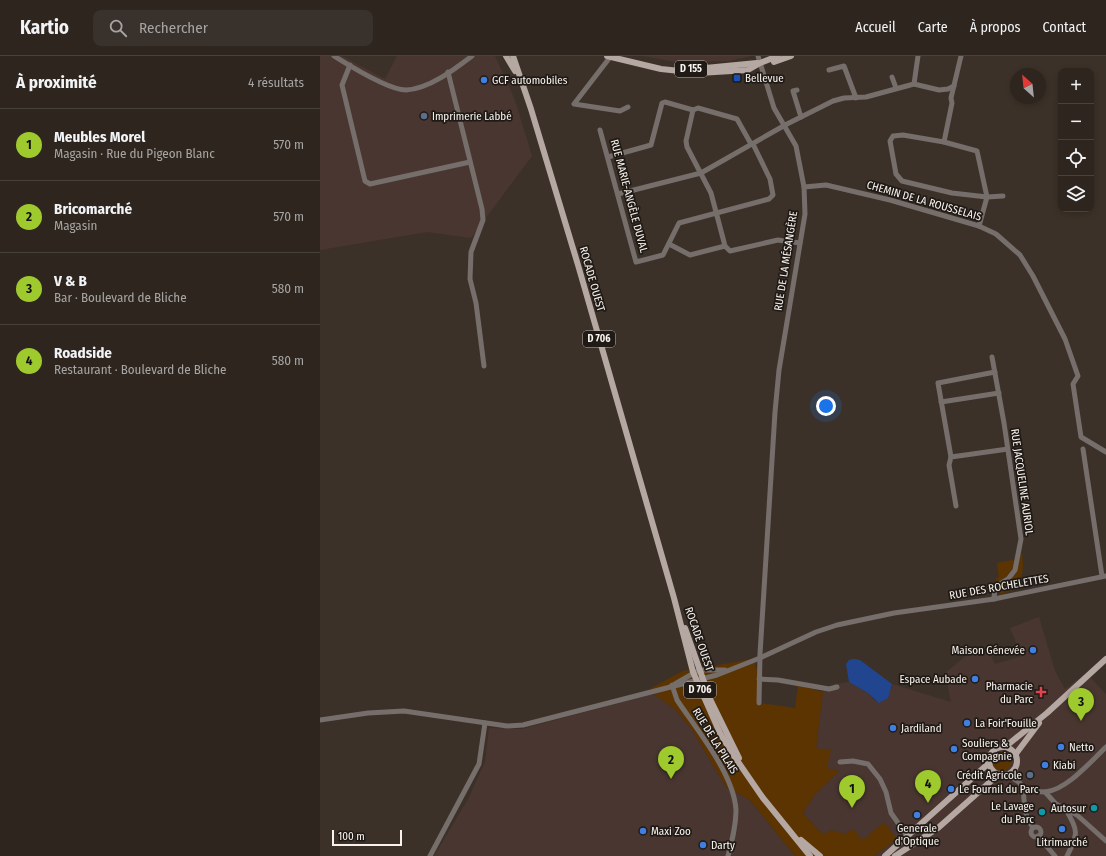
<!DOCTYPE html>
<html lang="fr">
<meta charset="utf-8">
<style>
:root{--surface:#2d251e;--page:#39312b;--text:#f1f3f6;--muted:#a7a5a4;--line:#48423c;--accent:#9fca2d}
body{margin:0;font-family:"Fira Sans Condensed",sans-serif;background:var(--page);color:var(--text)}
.controls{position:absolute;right:12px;top:12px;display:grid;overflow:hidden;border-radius:8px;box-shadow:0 2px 6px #0003}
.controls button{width:36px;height:36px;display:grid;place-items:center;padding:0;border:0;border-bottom:1px solid var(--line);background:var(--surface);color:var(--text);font:20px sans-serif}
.compass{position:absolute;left:690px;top:12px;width:36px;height:36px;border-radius:50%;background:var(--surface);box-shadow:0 2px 6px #0003;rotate:333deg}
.scale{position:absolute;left:12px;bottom:10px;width:70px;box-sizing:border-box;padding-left:4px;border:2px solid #faf3ed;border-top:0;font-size:11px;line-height:14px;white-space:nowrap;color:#faf3ed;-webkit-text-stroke:3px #1f1a16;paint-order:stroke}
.you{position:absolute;left:506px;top:350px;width:14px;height:14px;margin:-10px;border:3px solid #fff;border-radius:50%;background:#1a73e8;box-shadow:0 0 0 6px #1a73e833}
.badge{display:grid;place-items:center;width:26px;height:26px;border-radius:50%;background:var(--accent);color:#111;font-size:13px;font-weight:700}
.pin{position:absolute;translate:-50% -33px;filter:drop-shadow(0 1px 2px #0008)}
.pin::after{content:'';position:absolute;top:21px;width:14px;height:12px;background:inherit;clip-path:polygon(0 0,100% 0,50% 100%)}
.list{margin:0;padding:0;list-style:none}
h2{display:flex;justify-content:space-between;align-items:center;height:52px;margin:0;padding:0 16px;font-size:17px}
h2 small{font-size:13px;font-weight:400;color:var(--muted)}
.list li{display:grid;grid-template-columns:26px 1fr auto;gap:12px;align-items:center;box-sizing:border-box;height:72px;padding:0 16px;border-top:1px solid var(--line)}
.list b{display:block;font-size:15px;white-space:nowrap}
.list p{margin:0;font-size:13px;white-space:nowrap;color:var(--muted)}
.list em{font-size:13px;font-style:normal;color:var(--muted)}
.icon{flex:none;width:22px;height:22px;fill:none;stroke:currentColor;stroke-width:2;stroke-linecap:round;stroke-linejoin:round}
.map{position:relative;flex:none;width:786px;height:800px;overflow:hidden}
header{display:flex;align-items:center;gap:24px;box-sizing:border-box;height:56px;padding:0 20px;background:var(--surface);border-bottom:1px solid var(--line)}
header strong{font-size:19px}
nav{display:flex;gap:22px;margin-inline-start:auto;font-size:14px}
.search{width:280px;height:36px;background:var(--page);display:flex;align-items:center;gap:10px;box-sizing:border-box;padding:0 14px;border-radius:8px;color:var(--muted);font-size:15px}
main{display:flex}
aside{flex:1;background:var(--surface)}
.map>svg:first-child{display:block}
</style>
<header>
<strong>Kartio</strong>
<div class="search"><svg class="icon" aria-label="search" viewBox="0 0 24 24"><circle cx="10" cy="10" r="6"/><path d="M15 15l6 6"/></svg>Rechercher</div>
<nav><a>Accueil</a><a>Carte</a><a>À propos</a><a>Contact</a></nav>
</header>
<main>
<aside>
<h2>À proximité<small>4 résultats</small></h2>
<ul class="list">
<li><span class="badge">1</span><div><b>Meubles Morel</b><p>Magasin · Rue du Pigeon Blanc</p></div><em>570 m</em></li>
<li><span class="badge">2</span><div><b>Bricomarché</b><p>Magasin</p></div><em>570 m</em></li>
<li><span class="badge">3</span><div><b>V &amp; B</b><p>Bar · Boulevard de Bliche</p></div><em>580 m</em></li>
<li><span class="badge">4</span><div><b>Roadside</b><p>Restaurant · Boulevard de Bliche</p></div><em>580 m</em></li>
</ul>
</aside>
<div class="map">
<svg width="786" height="800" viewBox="0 0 786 800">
<rect width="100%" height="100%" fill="#3c3128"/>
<!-- commercial -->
<g fill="#493630">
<polygon points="0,0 22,0 65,23 77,0 175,0 195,44 212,100 151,182 107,176 0,194"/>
<polygon points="323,0 431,0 409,5 356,6"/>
<polygon points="719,561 735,615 745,633 766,617 786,638 786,800 554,800 577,783 542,784 511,774 505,778 499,775 483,757 495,738 519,715 507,712 496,692 503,636 514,628 529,626 548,637 555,645 572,632 572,628 631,646 625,617 648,598 668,594 675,608 702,600 690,572"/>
<polygon points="329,639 335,639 355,653 372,674 406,731 430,744 475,800 114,800 148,743 165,706 169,672 202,673"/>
</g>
<!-- green -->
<g fill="#5c3402">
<path d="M700 498H702C705 518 701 534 680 538L677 532 690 524Z"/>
<path d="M692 504 695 505C692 516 686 522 677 527L676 522 679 521 677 507Z"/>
<polygon points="433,603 441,625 440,647 475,652 478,629 503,636 496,692 511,694 507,712 519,715 495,738 483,757 499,775 505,778 511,774 525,778 533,773 543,784 564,766 577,783 554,800 475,800 430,744 406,731 372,674 355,653 335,639 331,632 363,615"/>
<circle cx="682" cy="705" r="10"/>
</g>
<!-- water -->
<polygon fill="#21468f" points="534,603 540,604 572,628 568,642 559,647 548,637 529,626 526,608 529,604"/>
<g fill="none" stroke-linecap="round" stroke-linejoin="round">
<!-- minor -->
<g stroke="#756e6b" stroke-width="5">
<path d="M14 0C30 10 68 34 86 34 109 33 135 13 152 0"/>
<polyline points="291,0 254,48 300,55 308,51"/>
<polyline points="438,0 454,52 476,90 484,131 485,158 459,314 455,356 440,598 439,647"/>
<polyline points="641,0 631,42 632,47 624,86 657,95 667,141 659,170"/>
<polyline points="30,9 22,29 45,125 50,128 150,106"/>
<polyline points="509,14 524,10 536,42"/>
<polyline points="128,16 162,153 163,164 151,196 150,223 156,247 164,310"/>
<polyline points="572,21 576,32"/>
<polyline points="594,28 598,0"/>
<polyline points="477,34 473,35 481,61"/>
<polyline points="373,54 366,85 367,91 391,137 405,190 410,195 458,184 480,187"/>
<polyline points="280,74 316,206 343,199 359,167 449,143 453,139 450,123 433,88"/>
<polyline points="624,86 583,79 573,80 570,85 576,118 582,125 632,137 667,141 683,140"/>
<polyline points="288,101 331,89 342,47 345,46 373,54 378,52 417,63 431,88"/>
<polyline points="484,131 506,129 570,144 659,170 676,178 700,199 713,220 745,283 758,320 753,328 761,381 786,396"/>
<polyline points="298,138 381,117 467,68 513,45 524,42 546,41 594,28 619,34 628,33 634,30"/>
<polyline points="349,188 370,199 405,190"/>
<polyline points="672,301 684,367 701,483 695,514 688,523 675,531 674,543"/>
<polyline points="621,346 679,337"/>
<polyline points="763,393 782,520"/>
<polyline points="631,401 618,327 675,316"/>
<polyline points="636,450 629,409 631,401 688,393"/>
<polyline points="439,623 458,624 509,633 517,631"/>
<polyline points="355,628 379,614 405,614"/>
<path d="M352 629 357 644C377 674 414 718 416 754 416 770 412 785 408 800"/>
<polyline points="0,664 48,657 84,655 187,670 203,669 397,619 440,602 496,576 517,569 574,557 674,543 786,520"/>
<polyline points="520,706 533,705 548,708 560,723 566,736 571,757 588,781"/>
<path d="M694 713 699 726 703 732C710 734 719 736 725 736 747 734 771 705 786 691"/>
<polyline points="686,718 699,726"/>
<path d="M703 732C705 750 703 757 713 772"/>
<polyline points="725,736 736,748 757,759 786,785"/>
<path d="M746 754C759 775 758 778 747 800"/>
<circle cx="716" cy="776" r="5"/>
<polyline points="718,780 735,800"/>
<polyline points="110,800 159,708 165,667"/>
</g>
<!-- major -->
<g stroke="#b5a7a2" stroke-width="6">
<polyline points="186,0 195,15"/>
<polyline points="193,0 211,53 258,209 354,542 373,616 400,677 412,697 443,742 490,800"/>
<polyline points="287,0 341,13 379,17 428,14 440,7 458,0"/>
<polyline points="454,6 471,0"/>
<polyline points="375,13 437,7"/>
<polyline points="365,572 390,643 419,702"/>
<polyline points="685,691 727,657 786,603"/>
<circle cx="683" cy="705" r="14"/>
<polyline points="695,699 719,667"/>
<polyline points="481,784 500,800"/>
<polyline points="565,800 669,707"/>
<polyline points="575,800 618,772 679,718"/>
</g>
</g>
<!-- markers -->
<rect fill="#1a4fb4" stroke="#1f1a16" stroke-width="1.5" x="413" y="18" width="8" height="8" rx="2"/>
<g fill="#3f7fe0" stroke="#1f1a16" stroke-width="1.5">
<circle cx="164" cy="24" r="4"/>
<circle cx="713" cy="594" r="4"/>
<circle cx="655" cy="623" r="4"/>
<circle cx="647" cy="667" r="4"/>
<circle cx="573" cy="672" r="4"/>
<circle cx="741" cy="691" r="4"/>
<circle cx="634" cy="693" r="4"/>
<circle cx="725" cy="709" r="4"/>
<circle cx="631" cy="733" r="4"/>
<circle cx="597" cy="759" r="4"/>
<circle cx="742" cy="773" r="4"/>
<circle cx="323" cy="775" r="4"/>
<circle cx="383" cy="789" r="4"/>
</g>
<g fill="#5c6f8a" stroke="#1f1a16" stroke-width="1.5">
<circle cx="104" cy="60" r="4"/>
<circle cx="710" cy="719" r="4"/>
</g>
<path fill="#e0444e" stroke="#1f1a16" stroke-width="1.5" d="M719 630h4v4h4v4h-4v4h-4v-4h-4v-4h4z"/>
<g fill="#0f9aa8" stroke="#1f1a16" stroke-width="1.5">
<circle cx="774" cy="752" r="4"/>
<circle cx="722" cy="756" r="4"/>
</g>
<g text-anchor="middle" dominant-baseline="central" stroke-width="3.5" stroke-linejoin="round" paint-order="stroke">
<!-- shield labels -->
<g fill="#1f1a16" stroke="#b8b2ac" stroke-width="1">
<rect x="355" y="5" width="32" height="16" rx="3"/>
<rect x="263" y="275" width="32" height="16" rx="3"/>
<rect x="364" y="626" width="32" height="16" rx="3"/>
</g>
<g font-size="10" font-weight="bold" fill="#faf3ed">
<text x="371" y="13">D 155</text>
<text x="279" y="283">D 706</text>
<text x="380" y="634">D 706</text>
</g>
<!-- poi labels -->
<g font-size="11" fill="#faf3ed" stroke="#1f1a16" text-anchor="start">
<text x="425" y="22">Bellevue</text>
<text x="172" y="24">GCF automobiles</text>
<text x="112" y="60">Imprimerie Labbé</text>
<text x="705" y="594" text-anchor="end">Maison Génevée</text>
<text x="647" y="623" text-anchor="end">Espace Aubade</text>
<text x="713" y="630" text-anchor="end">Pharmacie<tspan x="713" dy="13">du Parc</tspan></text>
<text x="655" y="667">La Foir'Fouille</text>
<text x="581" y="672">Jardiland</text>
<text x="642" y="687">Souliers &amp;<tspan x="642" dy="13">Compagnie</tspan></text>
<text x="749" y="691">Netto</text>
<text x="733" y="709">Kiabi</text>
<text x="702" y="719" text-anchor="end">Crédit Agricole</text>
<text x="639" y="733">Le Fournil du Parc</text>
<text x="714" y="750" text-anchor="end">Le Lavage<tspan x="714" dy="13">du Parc</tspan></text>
<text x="766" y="752" text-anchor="end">Autosur</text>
<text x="597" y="772" text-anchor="middle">Generale<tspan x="597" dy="13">d'Optique</tspan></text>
<text x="331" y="775">Maxi Zoo</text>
<text x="742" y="786" text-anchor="middle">Litrimarché</text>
<text x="391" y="789">Darty</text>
</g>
<!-- street labels -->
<g font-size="11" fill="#faf3ed" stroke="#1f1a16">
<text transform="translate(309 140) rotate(75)">RUE MARIE-ANGÈLE DUVAL</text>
<text transform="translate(604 145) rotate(16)">CHEMIN DE LA ROUSSELAIS</text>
<text transform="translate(466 205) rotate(-81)">RUE DE LA MÉSANGÈRE</text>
<text transform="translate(272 223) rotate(74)">ROCADE OUEST</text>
<text transform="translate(702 426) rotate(82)">RUE JACQUELINE AURIOL</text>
<text transform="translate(679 531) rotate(-10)">RUE DES ROCHELETTES</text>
<text transform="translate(379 583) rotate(71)">ROCADE OUEST</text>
<text transform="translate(395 685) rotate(58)">RUE DE LA PILAIS</text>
</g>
</g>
</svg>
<div class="controls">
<button>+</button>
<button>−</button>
<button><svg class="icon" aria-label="locate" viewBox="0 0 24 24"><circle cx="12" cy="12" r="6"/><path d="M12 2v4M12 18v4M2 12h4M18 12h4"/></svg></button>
<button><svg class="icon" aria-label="layers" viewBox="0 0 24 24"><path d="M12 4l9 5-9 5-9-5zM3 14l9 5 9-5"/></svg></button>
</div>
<svg class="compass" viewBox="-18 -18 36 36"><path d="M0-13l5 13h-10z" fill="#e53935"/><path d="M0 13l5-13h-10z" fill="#a7a5a4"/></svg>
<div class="scale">100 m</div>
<div class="you"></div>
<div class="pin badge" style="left:532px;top:752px">1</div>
<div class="pin badge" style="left:351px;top:723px">2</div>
<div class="pin badge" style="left:761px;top:665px">3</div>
<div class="pin badge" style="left:608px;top:747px">4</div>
</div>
</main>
